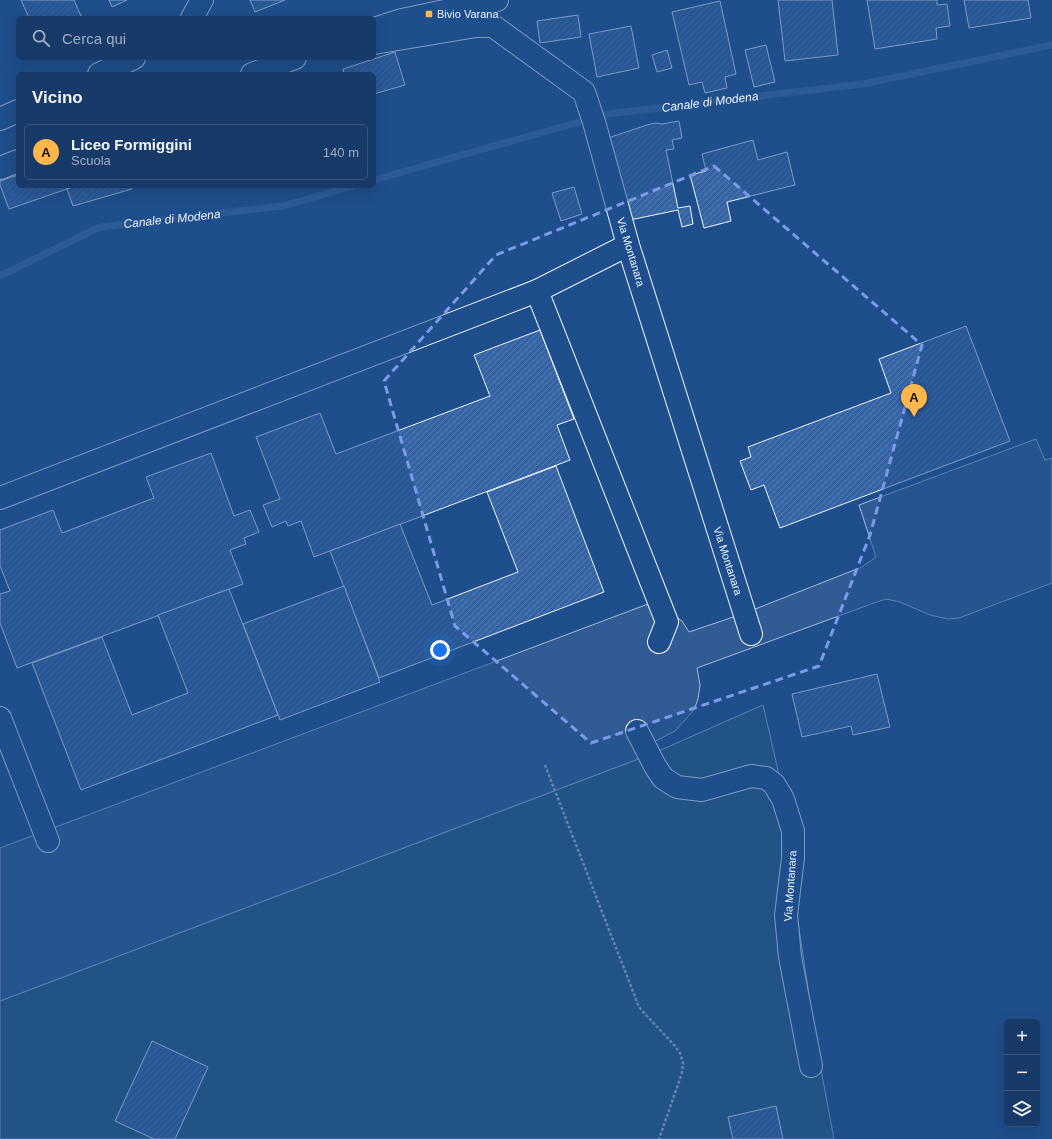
<!DOCTYPE html>
<html lang="it">
<meta charset="utf-8">
<style>
:root{--surface:#173a69;--page:#20416f;--text:#f1f3f6;--muted:#9eadc0;--line:#36547d;--accent:#ffb74d}
body{margin:0;font-family:Helvetica,sans-serif;background:var(--page);color:var(--text)}
.controls{position:absolute;right:12px;bottom:12px;display:grid;overflow:hidden;border-radius:6px;box-shadow:0 4px 16px #0002}
.controls button{width:36px;height:36px;display:grid;place-items:center;padding:0;border:0;border-bottom:1px solid var(--line);background:var(--surface);color:var(--text);font:20px sans-serif}
.you{position:absolute;left:440px;top:650px;width:14px;height:14px;margin:-10px;border:3px solid #fff;border-radius:50%;background:#1a73e8;box-shadow:0 0 0 6px #1a73e833}
.badge{display:grid;place-items:center;width:26px;height:26px;border-radius:50%;background:var(--accent);color:#111;font-size:13px;font-weight:700}
.pin{position:absolute;translate:-50% -33px;filter:drop-shadow(0 1px 2px #0008)}
.pin::after{content:'';position:absolute;top:21px;width:14px;height:12px;background:inherit;clip-path:polygon(0 0,100% 0,50% 100%)}
.list{margin:0;padding:0;list-style:none}
h2{display:flex;justify-content:space-between;align-items:center;height:52px;margin:0;padding:0 16px;font-size:17px}
h2 small{font-size:13px;font-weight:400;color:var(--muted)}
.list li{display:grid;grid-template-columns:26px 1fr auto;gap:12px;align-items:center;box-sizing:border-box;height:56px;margin:0 8px 8px;padding:0 8px;border:1px solid var(--line);border-radius:6px}
.list b{display:block;font-size:15px;white-space:nowrap}
.list p{margin:0;font-size:13px;white-space:nowrap;color:var(--muted)}
.list em{font-size:13px;font-style:normal;color:var(--muted)}
.icon{flex:none;width:22px;height:22px;fill:none;stroke:currentColor;stroke-width:2;stroke-linecap:round;stroke-linejoin:round}
.map{position:relative;flex:none;width:1052px;height:1139px;overflow:hidden}
.search{position:absolute;background:var(--surface);box-shadow:0 4px 16px #0002;left:16px;top:16px;width:360px;height:44px;display:flex;align-items:center;gap:10px;box-sizing:border-box;padding:0 14px;border-radius:6px;color:var(--muted);font-size:15px}
.panel{position:absolute;background:var(--surface);box-shadow:0 4px 16px #0002;left:16px;top:72px;width:360px;height:116px;border-radius:6px}
.map>svg:first-child{display:block}
</style>
<div class="map">
<svg width="1052" height="1139" viewBox="0 0 1052 1139">
<defs>
<pattern id="building-hatch" width="6" height="6" patternUnits="userSpaceOnUse"><rect width="6" height="6" fill="#3563a3"/><path d="M-1 1l2-2M0 6l6-6M5 7l2-2" fill="none" stroke="#537ab1"/></pattern>
</defs>
<rect width="100%" height="100%" fill="#1f4e8c"/>
<!-- garden -->
<polygon fill="#245a82" stroke="#a8bbd7" points="763,705 780,779 794,895 817,1048 834,1139 0,1139 0,1001 654,753"/>
<!-- parking -->
<polygon fill="#305b95" stroke="#a8bbd7" points="1036,439 1045,460 1052,458 1052,583 959,618 948,619 930,615 900,602 886,599 874,603 697,668 700,685 698,699 694,710 675,731 652,743 654,753 0,1001 0,848 648,604 667,611 682,621 689,632 745,613 862,567 876,557 859,505"/>
<g fill="none" stroke-linecap="round" stroke-linejoin="round">
<!-- stream -->
<g stroke="#3b69a3" stroke-width="7">
<polyline points="374,180 607,114 863,84 1052,45"/>
<polyline points="0,276 100,227 283,206 353,186"/>
</g>
</g>
<!-- building -->
<g fill="url(#building-hatch)" stroke="#f2f6ff">
<polygon points="21,0 74,0 82,18 29,18"/>
<polygon points="109,0 127,0 112,7"/>
<polygon points="250,0 285,0 255,12"/>
<polygon points="778,0 832,0 838,55 785,61"/>
<polygon points="867,0 937,0 937,5 947,4 950,26 936,28 937,39 875,49"/>
<polygon points="964,0 1028,0 1031,18 969,28"/>
<polygon points="720,1 736,74 725,77 727,88 705,93 702,82 689,85 672,12"/>
<polygon points="578,15 581,37 540,43 537,21"/>
<polygon points="631,26 639,68 597,77 589,34"/>
<polygon points="766,45 775,82 754,87 745,50"/>
<polygon points="667,50 672,68 657,72 652,55"/>
<polygon points="395,52 405,85 374,94 374,74 344,74 343,69"/>
<polygon points="679,121 682,138 672,140 674,149 666,150 678,208 690,206 693,224 682,227 678,210 625,221 608,138 647,125 655,123 662,124"/>
<polygon points="753,140 758,160 787,152 795,185 727,202 731,221 704,228 690,175 706,171 702,154"/>
<polygon points="18,175 18,186 66,186 67,189 9,209 0,185 0,181"/>
<polygon points="75,186 131,186 132,189 73,206 67,189"/>
<polygon points="574,187 582,214 561,221 552,193"/>
<polygon points="966,326 1010,441 780,528 764,485 751,490 740,461 751,457 748,447 891,393 879,359"/>
<polygon points="540,330 574,419 557,425 570,460 314,557 301,521 288,526 286,521 272,527 263,505 280,499 256,437 320,413 336,454 490,396 474,355"/>
<polygon points="211,453 234,516 250,510 259,532 244,538 246,544 230,550 243,584 17,668 0,623 0,594 10,591 0,566 0,530 53,510 62,533 154,498 146,477"/>
<polygon points="556,466 604,592 379,678 330,551 400,524 432,605 518,572 487,492"/>
<polygon points="344,586 380,682 280,720 243,624"/>
<polygon points="229,589 278,715 81,790 32,663 102,637 132,715 188,693 158,615"/>
<polygon points="877,674 890,727 853,735 851,726 802,737 792,694"/>
<polygon points="152,1041 208,1067 175,1139 154,1139 115,1121"/>
<polygon points="776,1106 783,1139 733,1139 728,1117"/>
</g>
<g fill="none" stroke-linecap="round" stroke-linejoin="round">
<!-- minor casing -->
<g stroke="#f2f6ff" stroke-width="24">
<g id="minor">
<polyline points="374,43 476,26 493,26 584,92 594,122 628,245 751,634"/>
<polyline points="537,291 628,245"/>
<polyline points="0,498 537,291 667,622 659,642"/>
<polyline points="0,718 48,841"/>
<polyline points="637,731 655,766 663,778 677,787 702,790 751,776 766,778 774,784 783,799 793,831 793,858 786,915 790,957 811,1066"/>
</g>
</g>
<!-- major casing -->
<g stroke="#f2f6ff" stroke-width="24">
<g id="major">
<polyline points="192,18 202,0"/>
<polyline points="374,29 402,20 497,0"/>
<polyline points="99,74 134,58"/>
<polyline points="252,74 295,58"/>
<polyline points="0,119 18,111"/>
<polyline points="0,168 18,161"/>
</g>
</g>
<!-- path -->
<polyline stroke="#b3c4dc" stroke-width="2.5" stroke-dasharray="3 2" stroke-linecap="butt" points="545,765 639,1007 646,1015 675,1046 680,1053 683,1063 682,1073 659,1139"/>
<!-- minor -->
<use href="#minor" stroke="#1f4e8c" stroke-width="22"/>
<!-- major -->
<use href="#major" stroke="#1f4e8c" stroke-width="22"/>
</g>
<!-- marked area -->
<path d="M0 0H1052V1139H0ZM714 166 922 345 870 535 819 666 591 743 455 626 384 381 496 255Z" fill="#1f4e8c" fill-opacity=".55" fill-rule="evenodd"/>
<path fill="none" stroke="#7d9aea" stroke-width="3" stroke-dasharray="8 5" stroke-linejoin="round" d="M714 166 922 345 870 535 819 666 591 743 455 626 384 381 496 255Z"/>
<!-- markers -->
<rect fill="#ffb74d" stroke="#1f4e8c" stroke-width="1.5" x="425" y="10" width="8" height="8" rx="2"/>
<g text-anchor="middle" dominant-baseline="central" stroke-width="3" stroke-linejoin="round" paint-order="stroke">
<!-- poi labels -->
<g font-size="11" fill="#f2f6ff" stroke="#1f4e8c" text-anchor="start">
<text x="437" y="14">Bivio Varana</text>
</g>
<!-- street labels -->
<g font-size="11" fill="#f2f6ff" stroke="#1f4e8c">
<text transform="translate(631 252) rotate(73)">Via Montanara</text>
<text transform="translate(728 561) rotate(72)">Via Montanara</text>
<text transform="translate(790 886) rotate(-86)">Via Montanara</text>
</g>
<!-- water labels -->
<g font-size="12" font-style="italic" fill="#f2f6ff" stroke="#1f4e8c">
<text transform="translate(710 102) rotate(-7)">Canale di Modena</text>
<text transform="translate(172 219) rotate(-6)">Canale di Modena</text>
</g>
</g>
</svg>
<div class="controls">
<button>+</button>
<button>−</button>
<button><svg class="icon" aria-label="layers" viewBox="0 0 24 24"><path d="M12 4l9 5-9 5-9-5zM3 14l9 5 9-5"/></svg></button>
</div>
<div class="you"></div>
<div class="pin badge" style="left:914px;top:417px">A</div>
<div class="search"><svg class="icon" aria-label="search" viewBox="0 0 24 24"><circle cx="10" cy="10" r="6"/><path d="M15 15l6 6"/></svg>Cerca qui</div>
<section class="panel">
<h2>Vicino<small></small></h2>
<ul class="list">
<li><span class="badge">A</span><div><b>Liceo Formiggini</b><p>Scuola</p></div><em>140 m</em></li>
</ul>
</section>
</div>
